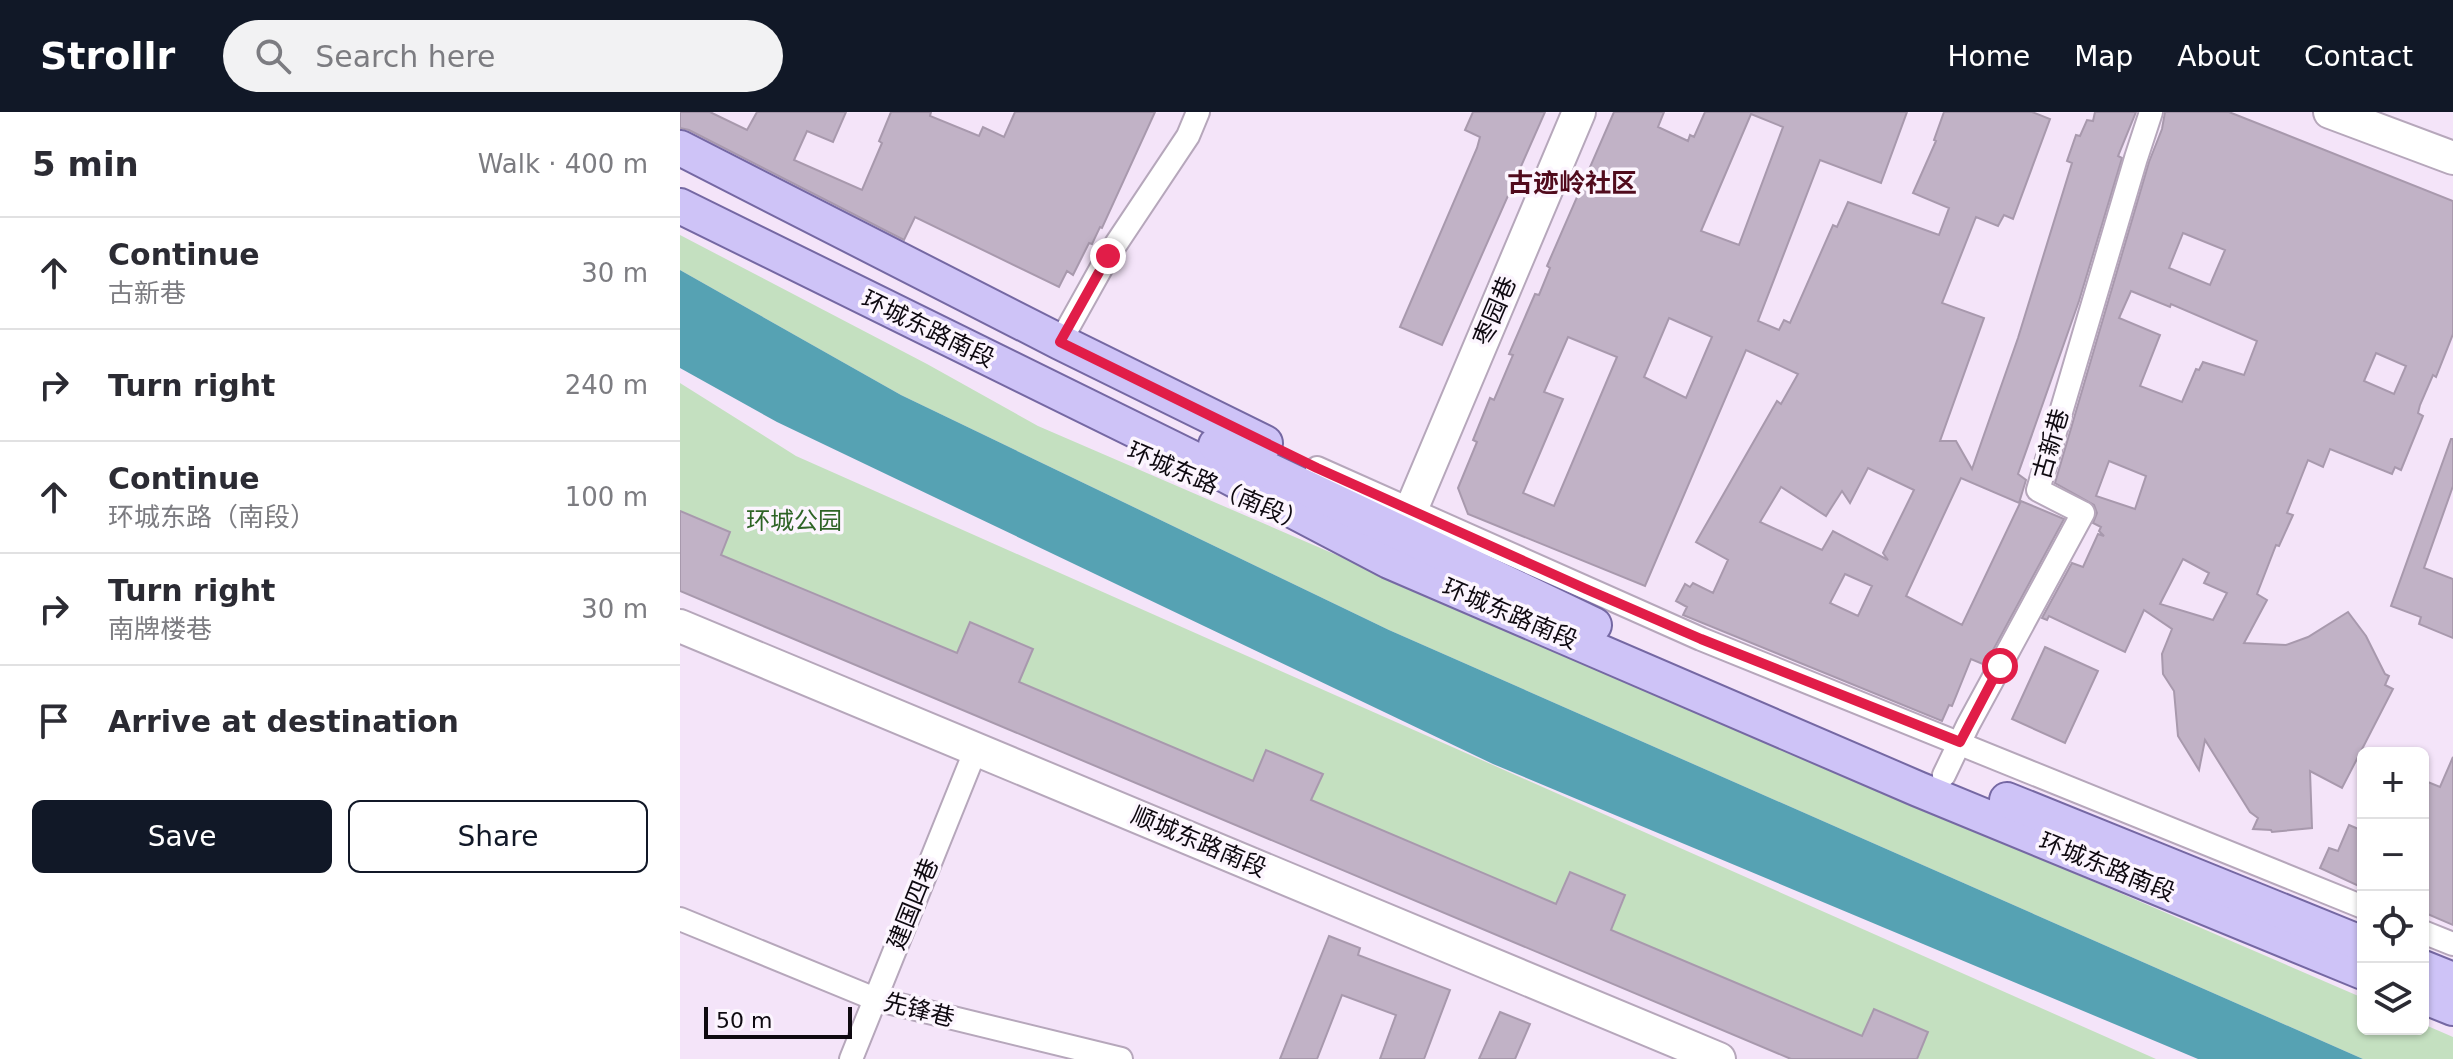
<!DOCTYPE html>
<meta charset="utf-8">
<style>
:root{--surface:#fff;--page:#f2f2f3;--text:#2b2b33;--muted:#7c7c81;--line:#e1e1e2;--accent:#111827}
body{margin:0;font-family:"DejaVu Sans","Noto Sans SC",sans-serif;background:var(--page);color:var(--text)}
.controls{position:absolute;right:24px;bottom:24px;display:grid;overflow:hidden;border-radius:12px;box-shadow:0 2px 6px #0004}
.controls button{width:72px;height:72px;display:grid;place-items:center;padding:0;border:0;border-bottom:2px solid var(--line);background:var(--surface);color:var(--text);font:40px sans-serif}
.scale{position:absolute;left:24px;bottom:20px;width:148px;box-sizing:border-box;padding-left:8px;border:4px solid #0e0910;border-top:0;font-size:22px;line-height:28px;white-space:nowrap;color:#0e0910;-webkit-text-stroke:6px #fcf5fe;paint-order:stroke}
.stop{position:absolute;width:24px;height:24px;margin:-18px;border:6px solid #e11d48;border-radius:50%;background:#fff}
.stop.end{background:#e11d48;border-color:#fff;box-shadow:0 2px 8px #0008}
.list{margin:0;padding:0;list-style:none}
h2{display:flex;justify-content:space-between;align-items:center;height:104px;margin:0;padding:0 32px;font-size:34px}
h2 small{font-size:26px;font-weight:400;color:var(--muted)}
.list li{display:grid;grid-template-columns:52px 1fr auto;gap:24px;align-items:center;box-sizing:border-box;height:112px;padding:0 32px;border-top:2px solid var(--line)}
.list b{display:block;font-size:30px;white-space:nowrap}
.list p{margin:0;font-size:26px;white-space:nowrap;color:var(--muted)}
.list em{font-size:26px;font-style:normal;color:var(--muted)}
.actions{display:flex;gap:16px;padding:24px 32px}
.actions a{flex:1;padding:18px 0;border:2px solid var(--accent);border-radius:12px;text-align:center;font-size:28px;color:var(--accent)}
.actions .main{background:var(--accent);color:#fff}
.icon{flex:none;width:44px;height:44px;fill:none;stroke:currentColor;stroke-width:2;stroke-linecap:round;stroke-linejoin:round}
.map{position:relative;flex:none;width:1773px;height:947px;overflow:hidden}
header{display:flex;align-items:center;gap:48px;box-sizing:border-box;height:112px;padding:0 40px;background:var(--accent);color:#fff}
header strong{font-size:38px}
nav{display:flex;gap:44px;margin-inline-start:auto;font-size:28px}
.search{width:560px;height:72px;background:var(--page);display:flex;align-items:center;gap:20px;box-sizing:border-box;padding:0 28px;border-radius:44px;color:var(--muted);font-size:30px}
main{display:flex}
aside{flex:1;background:var(--surface)}
.map>svg:first-child{display:block}
</style>
<header>
<strong>Strollr</strong>
<div class="search"><svg class="icon" aria-label="search" viewBox="0 0 24 24"><circle cx="10" cy="10" r="6"/><path d="M15 15l6 6"/></svg>Search here</div>
<nav><a>Home</a><a>Map</a><a>About</a><a>Contact</a></nav>
</header>
<main>
<aside>
<h2>5 min<small>Walk · 400 m</small></h2>
<ul class="list">
<li><svg class="icon" aria-label="ahead" viewBox="0 0 24 24"><path d="M12 20V5M6 11l6-6 6 6"/></svg><div><b>Continue</b><p>古新巷</p></div><em>30 m</em></li>
<li><svg class="icon" aria-label="right" viewBox="0 0 24 24"><path d="M7 20v-9h11M14 6l5 5-5 5"/></svg><div><b>Turn right</b></div><em>240 m</em></li>
<li><svg class="icon" aria-label="ahead" viewBox="0 0 24 24"><path d="M12 20V5M6 11l6-6 6 6"/></svg><div><b>Continue</b><p>环城东路（南段）</p></div><em>100 m</em></li>
<li><svg class="icon" aria-label="right" viewBox="0 0 24 24"><path d="M7 20v-9h11M14 6l5 5-5 5"/></svg><div><b>Turn right</b><p>南牌楼巷</p></div><em>30 m</em></li>
<li><svg class="icon" aria-label="arrive" viewBox="0 0 24 24"><path d="M6 21V4h12l-3 4 3 4H6"/></svg><div><b>Arrive at destination</b></div></li>
</ul>
<div class="actions"><a class="main">Save</a><a>Share</a></div>
</aside>
<div class="map">
<svg width="1773" height="947" viewBox="0 0 1773 947">
<rect width="100%" height="100%" fill="#f4e4f9"/>
<!-- green -->
<g fill="#c4e0c0">
<polygon points="0,123 247,252 358,314 1683,886 1683,917 1743,917 1743,912 1773,925 1773,947 1683,947 709,518 221,283 0,158"/>
<polygon points="0,271 116,344 1476,947 1237,947 1248,920 1195,897 1182,924 931,818 945,783 890,760 876,792 631,688 642,662 573,669 339,570 353,537 291,510 277,541 41,443 0,399"/>
</g>
<!-- water -->
<polygon fill="#56a2b3" points="0,158 221,283 709,518 1683,947 1518,947 813,652 97,310 0,256"/>
<!-- building -->
<g fill="#c1b2c6" stroke="#a899ad" stroke-width="2" fill-rule="evenodd">
<polygon points="0,0 30,0 67,18 77,0 166,0 153,30 127,19 114,48 182,78 202,31 199,29 211,0 251,0 250,4 299,24 303,15 324,25 335,0 475,0 422,116 420,115 412,132 409,131 393,163 387,159 379,175 235,105 224,128 9,18 0,16"/>
<polygon points="793,0 865,0 762,233 720,215 797,36 800,25 785,18"/>
<path d="M934 0H984L978 15 1008 29 1010 23 1014 25 1025 0H1227L1201 71 1140 48 1078 209 1099 218 1104 208 1110 211 1153 113 1157 115 1168 90 1259 123 1269 96 1233 81 1256 29 1254 28 1264 0H1352L1370 7 1333 107 1324 103 1318 114 1296 105 1262 191 1304 206 1260 329H1276L1292 357 1338 226 1392 51 1387 49 1396 23 1400 24 1407 8 1413 9 1415 0H1456L1438 44 1442 46 1399 189 1338 362 1346 368 1339 391 1281 366 1226 484 1282 513 1341 389 1384 407 1305 553 1291 547 1272 594 1269 593 1262 609 1003 503 1007 495 996 489 1005 472 1010 475 1013 471 1033 481 1048 448 1016 430 1097 289 1101 292 1118 262 1066 238 965 474 788 402 778 376 797 330 793 328 810 286 814 288 833 243 829 242 855 182 859 183 870 156 867 154ZM1071 2 1103 15 1059 133 1021 119ZM989 206 1032 225 1006 286 964 265ZM888 225 937 245 874 394 843 381 883 287 864 280ZM1188 356 1234 378 1203 441 1208 448 1153 419 1142 438 1080 410 1101 375 1146 404 1162 379 1170 391ZM1165 462 1192 474 1178 504 1150 491Z"/>
<path d="M1485 0H1549L1773 89V222L1756 265 1753 263 1740 293 1738 301 1743 304 1721 358 1715 355 1712 362 1650 337 1643 355 1628 348 1607 401 1613 403 1599 434 1596 433 1577 482 1587 488 1564 531 1606 533 1628 525 1668 500 1686 524 1705 562 1709 564 1705 573 1713 577 1662 676 1630 659 1632 716 1592 720 1591 718 1573 717 1578 706 1570 700 1525 628 1519 658 1498 624 1494 579 1483 562 1482 542 1492 517 1464 498 1445 540 1369 504 1367 508 1362 506 1392 451 1403 455 1418 422 1424 424 1419 419 1421 415 1413 411 1417 401 1414 393 1375 371 1469 50 1482 17ZM1503 121 1545 138 1530 173 1489 156ZM1451 179 1490 195 1491 192 1577 229 1564 263 1523 250 1519 258 1516 257 1502 290 1460 274 1480 223 1439 206ZM1696 241 1726 254 1714 282 1684 269ZM1429 349 1466 364 1455 397 1416 384ZM1503 447 1529 461 1524 471 1547 481 1533 508 1480 492Z"/>
<polygon points="1771,327 1773,327 1773,374 1744,456 1773,467 1773,526 1739,512 1741,505 1711,494"/>
<polygon points="0,399 50,420 41,443 277,541 290,510 353,537 339,570 573,669 586,638 643,662 631,688 876,792 890,760 945,783 931,818 1182,924 1194,897 1248,920 1237,947 1111,947 0,479"/>
<polygon points="1365,535 1418,559 1385,631 1332,607"/>
<polygon points="1773,645 1773,813 1743,800 1743,668 1760,675"/>
<polygon points="1669,713 1683,719 1683,776 1640,756 1649,736 1658,739"/>
<polygon points="649,824 680,836 678,843 770,878 744,947 700,947 716,903 662,883 637,947 600,947"/>
<polygon points="820,900 850,912 835,947 799,947"/>
</g>
<g fill="none" stroke-linecap="round" stroke-linejoin="round">
<!-- street casing -->
<g stroke="#b6a7bb" stroke-width="26">
<g id="street">
<polyline points="380,230 428,144 508,24 518,0"/>
<polyline points="637,356 1021,527 1683,795"/>
<polyline points="1264,663 1288,613 1403,401 1358,378 1456,46 1471,0"/>
<polyline points="0,807 195,887 441,947"/>
<polyline points="1743,820 1773,832"/>
<polyline points="171,947 296,637"/>
</g>
</g>
<!-- secondary casing -->
<g stroke="#b6a7bb" stroke-width="36">
<g id="secondary">
<polyline points="1650,0 1773,46"/>
<polyline points="731,398 899,0"/>
<polyline points="0,514 1039,947"/>
</g>
</g>
<!-- primary casing -->
<g stroke="#7568a3" stroke-width="38">
<g id="primary">
<polyline points="0,36 380,230 585,331"/>
<polyline points="0,94 534,357 709,449 1238,677 1683,860"/>
<polyline points="536,333 914,513"/>
<polyline points="1327,688 1683,832"/>
<polyline points="1743,856 1773,868"/>
<polyline points="1743,884 1773,896"/>
</g>
</g>
<!-- street -->
<use href="#street" stroke="#fff" stroke-width="22"/>
<!-- secondary -->
<use href="#secondary" stroke="#fff" stroke-width="32"/>
<!-- primary -->
<use href="#primary" stroke="#cec3f7" stroke-width="34"/>
</g>
<g fill="none" stroke-linecap="round" stroke-linejoin="round">
<!-- route -->
<polyline stroke="#e11d48" stroke-width="10" points="428,144 380,230 637,356 906,477 1021,527 1280,630 1320,554"/>
</g>
<g text-anchor="middle" dominant-baseline="central" stroke-width="7" stroke-linejoin="round" paint-order="stroke">
<!-- street labels -->
<g font-size="24" fill="#0e0910" stroke="#fcf5fe">
<text transform="translate(815 199) rotate(-67)">枣园巷</text>
<text transform="translate(248 217) rotate(26)">环城东路南段</text>
<text transform="translate(1371 332) rotate(-74)">古新巷</text>
<text transform="translate(537 375) rotate(23)">环城东路（南段）</text>
<text transform="translate(830 502) rotate(23)">环城东路南段</text>
<text transform="translate(519 730) rotate(23)">顺城东路南段</text>
<text transform="translate(1427 755) rotate(22)">环城东路南段</text>
<text transform="translate(233 792) rotate(-68)">建国四巷</text>
<text transform="translate(239 898) rotate(14)">先锋巷</text>
</g>
<!-- park labels -->
<g font-size="24" fill="#2e6426" stroke="#fcf5fe">
<text x="114" y="409">环城公园</text>
</g>
<!-- neighbourhood labels -->
<g font-size="26" font-weight="bold" fill="#510b1d" stroke="#fcf5fe">
<text x="892" y="71">古迹岭社区</text>
</g>
</g>
</svg>
<div class="controls">
<button>+</button>
<button>−</button>
<button><svg class="icon" aria-label="locate" viewBox="0 0 24 24"><circle cx="12" cy="12" r="6"/><path d="M12 2v4M12 18v4M2 12h4M18 12h4"/></svg></button>
<button><svg class="icon" aria-label="layers" viewBox="0 0 24 24"><path d="M12 4l9 5-9 5-9-5zM3 14l9 5 9-5"/></svg></button>
</div>
<div class="scale">50 m</div>
<div class="stop" style="left:1320px;top:554px"></div>
<div class="stop end" style="left:428px;top:144px"></div>
</div>
</main>
